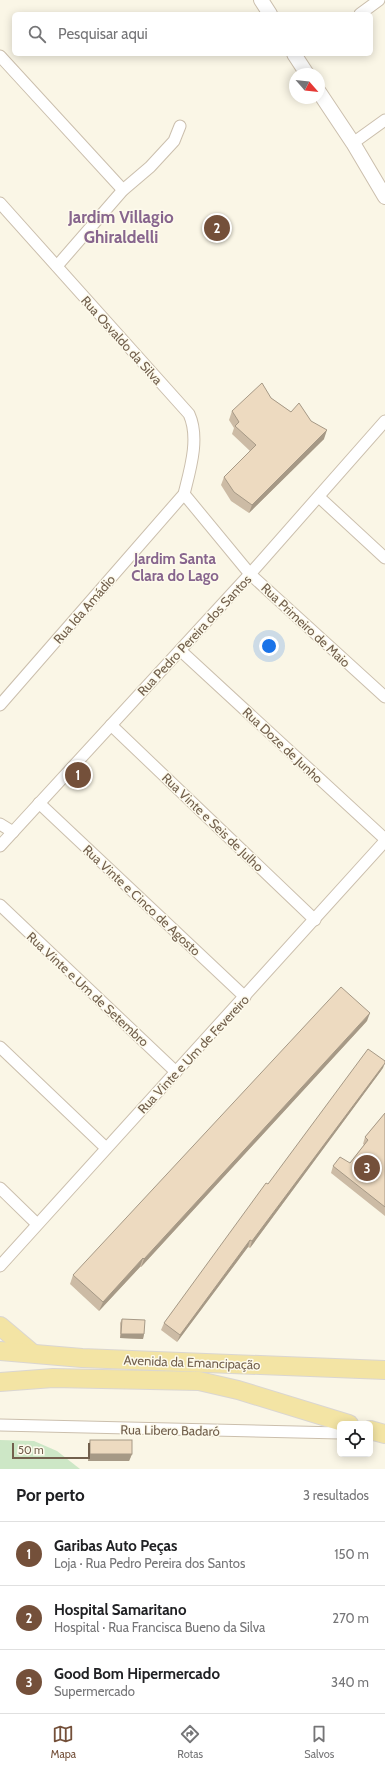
<!DOCTYPE html>
<html lang="pt">
<meta charset="utf-8">
<style>
:root{--surface:#fff;--page:#f2f2f2;--text:#202124;--muted:#757577;--line:#e0e0e0;--accent:#74503a}
body{margin:0;font-family:Cabin,sans-serif;background:var(--page);color:var(--text)}
.controls{position:absolute;right:12px;bottom:12px;display:grid;overflow:hidden;border-radius:6px;box-shadow:0 2px 10px #0003}
.controls button{width:36px;height:36px;display:grid;place-items:center;padding:0;border:0;border-bottom:1px solid var(--line);background:var(--surface);color:var(--text);font:20px sans-serif}
.compass{position:absolute;left:289px;top:68px;width:36px;height:36px;border-radius:50%;background:var(--surface);box-shadow:0 2px 10px #0003;rotate:118deg}
.scale{position:absolute;left:12px;bottom:10px;width:78px;box-sizing:border-box;padding-left:4px;border:2px solid #72604d;border-top:0;font-size:11px;line-height:14px;white-space:nowrap;color:#72604d;-webkit-text-stroke:3px #fdfaec;paint-order:stroke}
.you{position:absolute;left:269px;top:646px;width:14px;height:14px;margin:-10px;border:3px solid #fff;border-radius:50%;background:#1a73e8;box-shadow:0 0 0 6px #1a73e833}
.badge{display:grid;place-items:center;width:26px;height:26px;border-radius:50%;background:var(--accent);color:#fff;font-size:13px;font-weight:700}
.pin{position:absolute;translate:-50% -50%;border:2px solid #fff;box-shadow:0 1px 4px #0006}
.list{margin:0;padding:0;list-style:none}
h2{display:flex;justify-content:space-between;align-items:center;height:52px;margin:0;padding:0 16px;font-size:17px}
h2 small{font-size:13px;font-weight:400;color:var(--muted)}
.list li{display:grid;grid-template-columns:26px 1fr auto;gap:12px;align-items:center;box-sizing:border-box;height:64px;padding:0 16px;border-top:1px solid var(--line)}
.list b{display:block;font-size:15px;white-space:nowrap}
.list p{margin:0;font-size:13px;white-space:nowrap;color:var(--muted)}
.list em{font-size:13px;font-style:normal;color:var(--muted)}
.icon{flex:none;width:22px;height:22px;fill:none;stroke:currentColor;stroke-width:2;stroke-linecap:round;stroke-linejoin:round}
.map{position:relative;flex:none;width:385px;height:1469px;overflow:hidden}
.search{position:absolute;background:var(--surface);box-shadow:0 2px 10px #0003;left:12px;right:12px;top:12px;height:44px;display:flex;align-items:center;gap:10px;box-sizing:border-box;padding:0 14px;border-radius:6px;color:var(--muted);font-size:15px}
.sheet{height:244px;background:var(--surface)}
nav{display:flex;justify-content:space-around;align-items:center;box-sizing:border-box;height:56px;border-top:1px solid var(--line);background:var(--surface);font-size:11px;color:var(--muted)}
nav a{display:grid;justify-items:center;gap:2px}
nav .on{color:var(--accent)}
.map>svg:first-child{display:block}
</style>
<div class="map">
<svg width="385" height="1469" viewBox="0 0 385 1469">
<rect width="100%" height="100%" fill="#faf6e6"/>
<!-- green -->
<polygon fill="#cde7c6" points="0,1440 34,1441 57,1451 80,1469 0,1469"/>
<g fill="none" stroke-linecap="round" stroke-linejoin="round">
<!-- minor casing -->
<g stroke="#cbbfad" stroke-width="13">
<g id="minor">
<polyline points="360,14 379,0"/>
<polyline points="0,56 123,190"/>
<polyline points="353,143 385,120"/>
<path d="M0 203 189 414C200 438 190 470 184 494L0 705"/>
<polyline points="57,266 123,190 150,167 174,141 180,126"/>
<polyline points="184,494 250,574 385,697"/>
<polyline points="319,497 385,558"/>
<polyline points="181,651 385,839"/>
<polyline points="111,725 315,920"/>
<polyline points="39,803 245,997"/>
<polyline points="0,824 13,832"/>
<polyline points="0,846 250,574 385,421"/>
<polyline points="0,905 176,1072"/>
<polyline points="0,1047 106,1148"/>
<polyline points="0,1188 37,1224"/>
<polyline points="0,1266 385,841"/>
<polyline points="0,1425 340,1433"/>
</g>
</g>
<!-- tertiary casing -->
<g stroke="#cbbfad" stroke-width="16">
<g id="tertiary">
<polyline points="261,0 270,14"/>
<polyline points="294,54 307,74"/>
<polyline points="319,92 353,143 385,197"/>
</g>
</g>
<!-- primary casing -->
<g stroke="#dad6d1" stroke-width="20">
<g id="primary">
<polyline points="0,1326 32,1353"/>
<polyline points="0,1351 82,1358 385,1370"/>
<polyline points="0,1382 53,1378 199,1381 238,1390 349,1424"/>
<polyline points="370,1430 385,1434"/>
</g>
</g>
<!-- minor -->
<use href="#minor" stroke="#fff" stroke-width="11"/>
<!-- tertiary -->
<use href="#tertiary" stroke="#fff" stroke-width="14"/>
<!-- primary -->
<use href="#primary" stroke="#f3e4a4" stroke-width="18"/>
</g>
<!-- wall -->
<g fill="#ccbba5">
<polygon points="271,398 291,412 311,421 324,439 249,513 231,501 221,485 224,477 250,451 232,434 234,428 229,420 232,411"/>
<polygon points="367,1021 141,1267 140,1267 99,1311 70,1284 73,1275"/>
<polygon points="383,1068 250,1248 248,1247 177,1342 161,1330 164,1323 268,1184"/>
<polygon points="385,1113 385,1216 331,1173 333,1166 350,1163 364,1145 363,1144 365,1137"/>
<polygon points="122,1319 144,1334 143,1339 120,1338 120,1323"/>
<polygon points="90,1440 132,1454 129,1461 88,1461 88,1446"/>
</g>
<!-- shaded-wall -->
<g fill="#a69986">
<polygon points="327,430 324,439 249,513 252,505"/>
<polygon points="370,1013 367,1021 141,1267 144,1259"/>
<polygon points="385,1063 383,1068 250,1248 252,1241"/>
<polygon points="250,1240 248,1247 177,1342 180,1335"/>
<polygon points="143,1258 140,1267 99,1311 103,1302"/>
<polygon points="121,1334 144,1334 143,1339 120,1338"/>
<polygon points="90,1454 132,1454 129,1461 88,1461"/>
</g>
<!-- building -->
<g fill="#eddac0" stroke="#a69986">
<polygon points="262,383 271,398 291,412 299,403 311,421 327,430 252,505 234,492 224,477 256,445 235,426 239,422 232,411"/>
<polygon points="341,987 370,1013 144,1259 143,1258 103,1302 73,1275"/>
<polygon points="368,1049 385,1061 385,1063 252,1241 250,1240 180,1335 164,1323 266,1183 268,1184"/>
<polygon points="385,1113 385,1207 333,1166 340,1157 350,1163 368,1140 365,1137"/>
<polygon points="122,1319 145,1320 144,1334 121,1334"/>
<rect x="90" y="1440" width="42" height="14"/>
</g>
<g text-anchor="middle" dominant-baseline="central" stroke-width="3" stroke-linejoin="round" paint-order="stroke">
<!-- street labels -->
<g font-size="13" fill="#72604d" stroke="#fdfaec">
<text transform="translate(122 340) rotate(48)">Rua Osvaldo da Silva</text>
<text transform="translate(84 609) rotate(-49)">Rua Ida Amádio</text>
<text transform="translate(306 625) rotate(43)">Rua Primeiro de Maio</text>
<text transform="translate(194 635) rotate(-47)">Rua Pedro Pereira dos Santos</text>
<text transform="translate(283 745) rotate(43)">Rua Doze de Junho</text>
<text transform="translate(213 822) rotate(44)">Rua Vinte e Seis de Julho</text>
<text transform="translate(142 900) rotate(43)">Rua Vinte e Cinco de Agosto</text>
<text transform="translate(88 989) rotate(43)">Rua Vinte e Um de Setembro</text>
<text transform="translate(193 1054) rotate(-47)">Rua Vinte e Um de Fevereiro</text>
<text transform="translate(192 1362) rotate(2)">Avenida da Emancipação</text>
<text transform="translate(170 1430) rotate(1)">Rua Libero Badaró</text>
</g>
<!-- quarter labels -->
<g font-size="15" font-weight="bold" fill="#87658d" stroke="#fdfaec">
<text x="175" y="559">Jardim Santa<tspan x="175" dy="17">Clara do Lago</tspan></text>
</g>
<!-- district labels -->
<g font-size="17" font-weight="bold" fill="#87658d" stroke="#fdfaec">
<text x="121" y="217">Jardim Villagio<tspan x="121" dy="20">Ghiraldelli</tspan></text>
</g>
</g>
</svg>
<div class="controls">
<button><svg class="icon" aria-label="locate" viewBox="0 0 24 24"><circle cx="12" cy="12" r="6"/><path d="M12 2v4M12 18v4M2 12h4M18 12h4"/></svg></button>
</div>
<svg class="compass" viewBox="-18 -18 36 36"><path d="M0-13l5 13h-10z" fill="#e53935"/><path d="M0 13l5-13h-10z" fill="#757577"/></svg>
<div class="scale">50 m</div>
<div class="you"></div>
<div class="pin badge" style="left:78px;top:775px">1</div>
<div class="pin badge" style="left:217px;top:228px">2</div>
<div class="pin badge" style="left:367px;top:1168px">3</div>
<div class="search"><svg class="icon" aria-label="search" viewBox="0 0 24 24"><circle cx="10" cy="10" r="6"/><path d="M15 15l6 6"/></svg>Pesquisar aqui</div>
</div>
<section class="sheet">
<h2>Por perto<small>3 resultados</small></h2>
<ul class="list">
<li><span class="badge">1</span><div><b>Garibas Auto Peças</b><p>Loja · Rua Pedro Pereira dos Santos</p></div><em>150 m</em></li>
<li><span class="badge">2</span><div><b>Hospital Samaritano</b><p>Hospital · Rua Francisca Bueno da Silva</p></div><em>270 m</em></li>
<li><span class="badge">3</span><div><b>Good Bom Hipermercado</b><p>Supermercado</p></div><em>340 m</em></li>
</ul>
</section>
<nav>
<a class="on"><svg class="icon" aria-label="map" viewBox="0 0 24 24"><path d="M3 6l6-2 6 2 6-2v14l-6 2-6-2-6 2zM9 4v14M15 6v14"/></svg>Mapa</a>
<a><svg class="icon" aria-label="directions" viewBox="0 0 24 24"><path d="M12 3l9 9-9 9-9-9zM9 14v-3h6M13 9l2 2-2 2"/></svg>Rotas</a>
<a><svg class="icon" aria-label="saved" viewBox="0 0 24 24"><path d="M7 4h10v16l-5-4-5 4z"/></svg>Salvos</a>
</nav>
